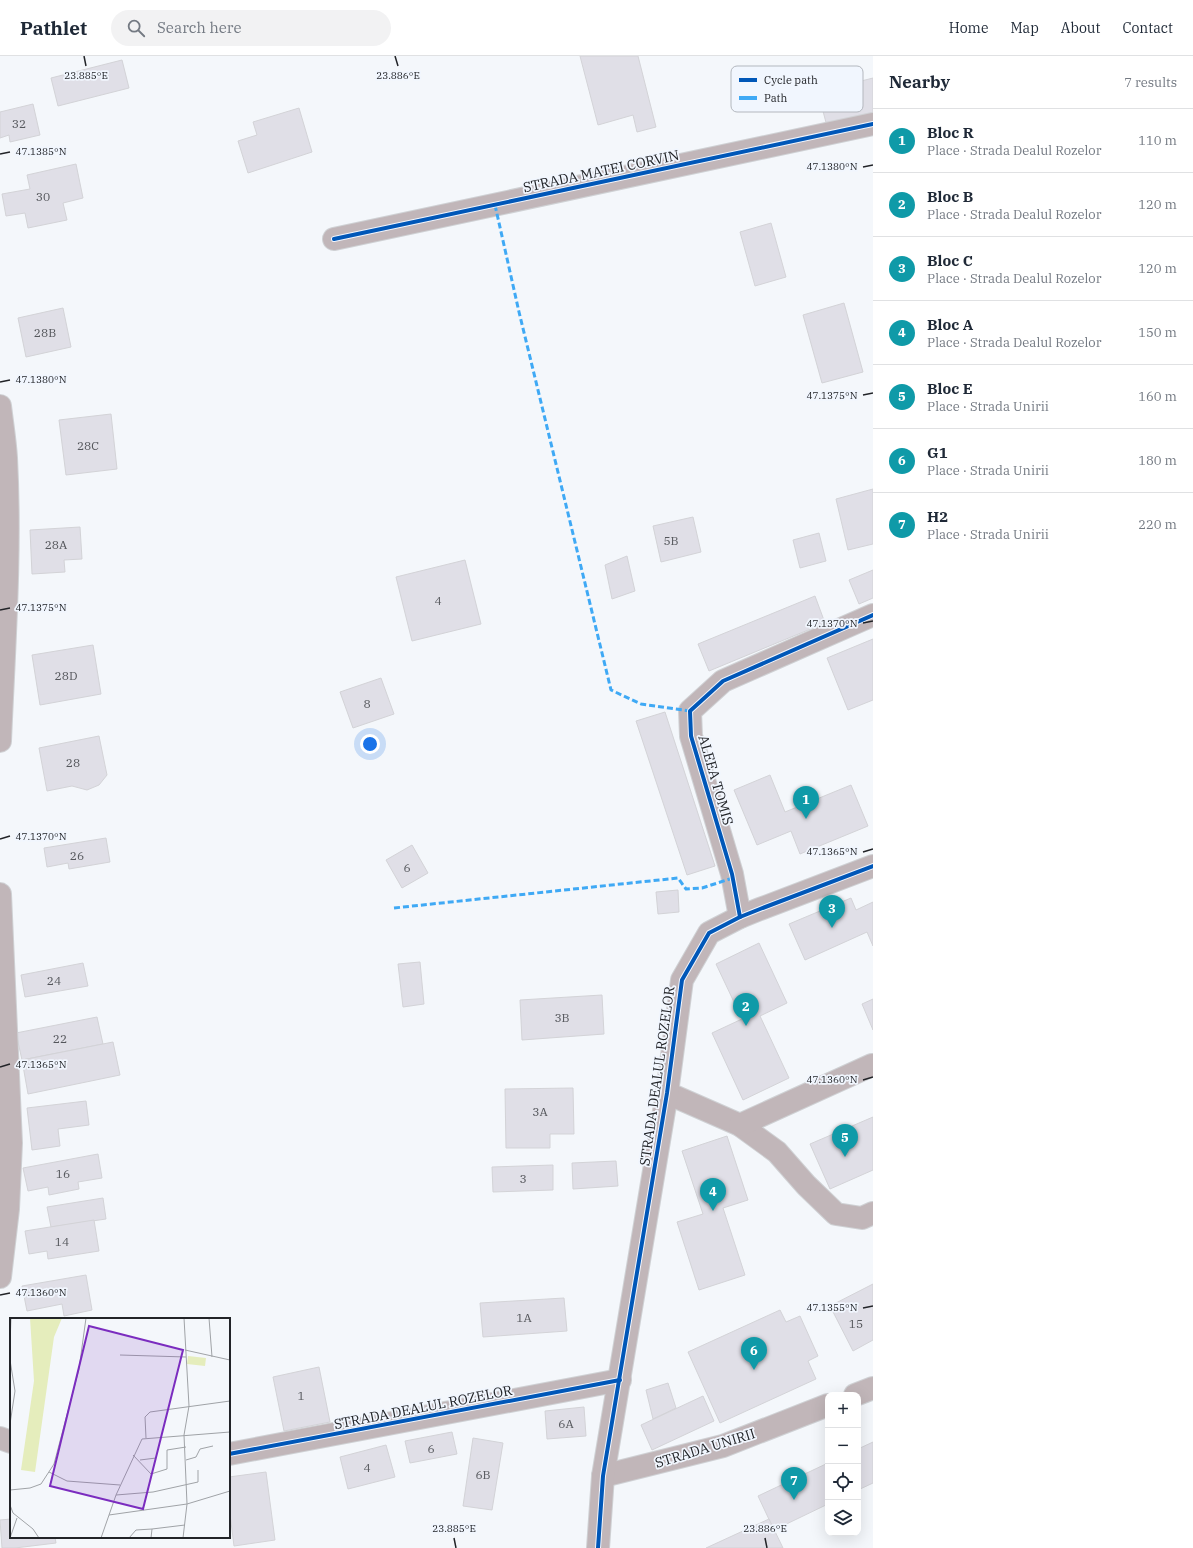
<!DOCTYPE html>
<meta charset="utf-8">
<style>
:root{--surface:#fff;--page:#f2f2f3;--text:#1f2937;--muted:#747a83;--line:#e0e1e3;--accent:#7c3aed}
body{margin:0;font-family:"IBM Plex Serif",serif;background:var(--page);color:var(--text)}
.controls{position:absolute;right:12px;bottom:12px;display:grid;overflow:hidden;border-radius:8px;box-shadow:0 4px 16px #0002}
.controls button{width:36px;height:36px;display:grid;place-items:center;padding:0;border:0;border-bottom:1px solid var(--line);background:var(--surface);color:var(--text);font:20px sans-serif}
.you{position:absolute;left:370px;top:688px;width:14px;height:14px;margin:-10px;border:3px solid #fff;border-radius:50%;background:#1a73e8;box-shadow:0 0 0 6px #1a73e833}
.badge{display:grid;place-items:center;width:26px;height:26px;border-radius:50%;background:var(--accent);color:#fff;font-size:13px;font-weight:700}
.pin{position:absolute;translate:-50% -33px;filter:drop-shadow(0 1px 2px #0008)}
.pin::after{content:'';position:absolute;top:21px;width:14px;height:12px;background:inherit;clip-path:polygon(0 0,100% 0,50% 100%)}
.list{margin:0;padding:0;list-style:none}
h2{display:flex;justify-content:space-between;align-items:center;height:52px;margin:0;padding:0 16px;font-size:17px}
h2 small{font-size:13px;font-weight:400;color:var(--muted)}
.list li{display:grid;grid-template-columns:26px 1fr auto;gap:12px;align-items:center;box-sizing:border-box;height:64px;padding:0 16px;border-top:1px solid var(--line)}
.list b{display:block;font-size:15px;white-space:nowrap}
.list p{margin:0;font-size:13px;white-space:nowrap;color:var(--muted)}
.list em{font-size:13px;font-style:normal;color:var(--muted)}
.icon{flex:none;width:22px;height:22px;fill:none;stroke:currentColor;stroke-width:2;stroke-linecap:round;stroke-linejoin:round}
.map{position:relative;flex:none;width:873px;height:1492px;overflow:hidden}
header{display:flex;align-items:center;gap:24px;box-sizing:border-box;height:56px;padding:0 20px;background:var(--surface);border-bottom:1px solid var(--line)}
header strong{font-size:19px}
nav{display:flex;gap:22px;margin-inline-start:auto;font-size:14px}
.search{width:280px;height:36px;background:var(--page);display:flex;align-items:center;gap:10px;box-sizing:border-box;padding:0 14px;border-radius:22px;color:var(--muted);font-size:15px}
main{display:flex}
aside{flex:1;background:var(--surface)}
.map>svg:first-child{display:block}
</style>
<header>
<strong>Pathlet</strong>
<div class="search"><svg class="icon" aria-label="search" viewBox="0 0 24 24"><circle cx="10" cy="10" r="6"/><path d="M15 15l6 6"/></svg>Search here</div>
<nav><a>Home</a><a>Map</a><a>About</a><a>Contact</a></nav>
</header>
<main>
<div class="map">
<svg width="873" height="1492" viewBox="0 0 873 1492">
<rect width="100%" height="100%" fill="#f4f7fb"/>
<!-- building -->
<g fill="#e0dfe7" stroke="#d3d3d7">
<polygon points="580,0 638,0 656,71 637,76 633,59 598,69"/>
<polygon points="122,4 129,32 58,50 51,22"/>
<polygon points="873,22 873,68 829,78 818,36"/>
<polygon points="33,48 40,79 10,86 9,79 0,82 0,56"/>
<polygon points="299,52 312,96 248,117 238,85 257,79 253,66"/>
<polygon points="76,108 83,142 63,147 67,164 28,172 25,157 6,160 2,138 30,133 27,119"/>
<polygon points="771,167 786,221 755,230 740,176"/>
<polygon points="844,247 863,316 822,327 803,259"/>
<polygon points="63,252 71,291 26,301 18,262"/>
<polygon points="111,358 117,413 66,419 59,364"/>
<polygon points="873,433 873,488 848,494 836,443"/>
<polygon points="693,461 701,496 661,506 653,470"/>
<polygon points="80,471 82,503 64,504 65,516 32,518 30,474"/>
<polygon points="819,477 826,505 800,512 793,484"/>
<polygon points="627,500 635,535 612,543 605,509"/>
<polygon points="465,504 481,568 412,585 396,521"/>
<polygon points="873,514 873,542 859,548 849,524"/>
<polygon points="815,540 825,567 709,615 698,588"/>
<polygon points="873,583 873,644 848,654 827,602"/>
<polygon points="93,589 101,638 40,649 32,599"/>
<polygon points="381,622 394,658 353,672 340,636"/>
<polygon points="665,656 715,810 687,819 636,665"/>
<polygon points="99,680 107,719 99,729 87,734 72,730 47,735 39,692"/>
<polygon points="770,719 785,756 851,729 868,770 800,798 791,775 757,789 734,734"/>
<polygon points="106,782 110,806 69,813 68,807 47,811 44,792"/>
<polygon points="412,789 428,817 402,832 386,804"/>
<polygon points="678,834 679,856 658,858 656,836"/>
<polygon points="851,842 856,854 873,846 873,890 867,876 805,904 789,868"/>
<polygon points="759,887 787,947 760,960 789,1022 743,1044 712,977 742,963 716,908"/>
<polygon points="420,906 424,948 403,951 398,908"/>
<polygon points="83,907 88,930 25,941 21,919"/>
<polygon points="602,939 604,978 522,984 520,944"/>
<polygon points="873,943 873,974 862,948"/>
<polygon points="97,961 103,988 22,1004 16,977"/>
<polygon points="113,986 120,1019 28,1038 22,1004"/>
<polygon points="573,1032 574,1078 550,1078 550,1092 506,1092 505,1033"/>
<polygon points="86,1045 89,1069 58,1073 60,1090 32,1094 27,1052"/>
<polygon points="873,1061 873,1114 830,1133 810,1088"/>
<polygon points="727,1080 748,1144 723,1152 745,1219 699,1234 677,1166 703,1158 682,1095"/>
<polygon points="98,1098 102,1122 78,1126 79,1133 49,1139 48,1131 28,1135 23,1112"/>
<polygon points="616,1105 618,1130 573,1133 572,1107"/>
<polygon points="553,1109 553,1134 493,1136 492,1111"/>
<polygon points="103,1142 106,1163 51,1171 47,1151"/>
<polygon points="94,1164 99,1195 48,1203 47,1195 29,1198 25,1175"/>
<polygon points="86,1219 92,1254 64,1260 62,1248 27,1255 22,1230"/>
<polygon points="873,1228 873,1284 853,1295 830,1250"/>
<polygon points="564,1242 567,1275 483,1281 480,1247"/>
<polygon points="780,1254 786,1266 800,1260 818,1300 808,1305 816,1323 720,1367 688,1296"/>
<polygon points="319,1311 330,1366 284,1375 273,1321"/>
<polygon points="668,1327 676,1352 653,1363 646,1334"/>
<polygon points="703,1340 714,1365 652,1394 641,1369"/>
<polygon points="584,1351 586,1380 547,1383 545,1355"/>
<polygon points="452,1376 457,1398 410,1407 405,1385"/>
<polygon points="473,1382 503,1387 492,1454 463,1450"/>
<polygon points="873,1386 873,1427 858,1434 858,1393"/>
<polygon points="386,1389 395,1421 348,1433 340,1401"/>
<polygon points="828,1407 828,1448 774,1474 758,1440"/>
<polygon points="266,1416 275,1484 234,1490 229,1450 229,1421"/>
<polygon points="11,1463 11,1481 55,1481 56,1487 15,1492 2,1492 0,1464"/>
<polygon points="769,1463 783,1492 706,1492"/>
</g>
<g fill="none" stroke-linecap="round" stroke-linejoin="round">
<!-- street casing -->
<g stroke="#cfd1d4" stroke-width="24">
<g id="street">
<polyline points="334,183 873,68"/>
<path d="M0 350C2 367 5 385 6 402 11 496 4 591 0 685"/>
<polyline points="0,838 11,1087 8,1153 0,1221"/>
<polyline points="740,861 732,818 691,680 690,655 723,625 873,559"/>
<polyline points="667,1037 740,1069 777,1096 806,1129 836,1158 862,1162 873,1157"/>
<polyline points="740,1069 872,1009"/>
<polyline points="855,1339 873,1332"/>
<polyline points="0,1382 11,1386"/>
<polyline points="229,1398 620,1324"/>
<polyline points="603,1420 723,1390 828,1349"/>
<polyline points="598,1492 603,1420 667,1037 682,924 709,877 740,861 760,853 873,810"/>
</g>
</g>
<!-- street -->
<use href="#street" stroke="#c1b6b9" stroke-width="22"/>
<!-- quiet -->
<g stroke="#3fa9f5" stroke-width="3" stroke-dasharray="6 3" stroke-linecap="butt">
<polyline points="495,149 519,256 611,634 641,648 690,655"/>
<polyline points="394,852 678,822 686,833 702,832 733,822"/>
</g>
<!-- cycleway casing -->
<g stroke="#f1f6fe" stroke-width="6">
<g id="cycleway">
<polyline points="334,183 873,68"/>
<polyline points="740,861 732,818 691,680 690,655 723,625 873,559"/>
<polyline points="229,1398 620,1324"/>
<polyline points="598,1492 603,1420 667,1037 682,924 709,877 740,861 760,853 873,810"/>
</g>
</g>
<!-- cycleway -->
<use href="#cycleway" stroke="#0057b8" stroke-width="4"/>
</g>
<!-- ticks -->
<path fill="none" stroke="#222428" stroke-width="1.5" d="M84 0 86 10M395 0 398 10M0 98 10 96M863 111 873 109M0 326 10 324M863 339 873 337M0 554 10 552M863 567 873 565M0 783 10 780M863 796 873 793M0 1011 10 1008M863 1024 873 1021M0 1239 10 1237M863 1252 873 1250M454 1482 456 1492M765 1482 767 1492"/>
<g text-anchor="middle" dominant-baseline="central" stroke-width="3.5" stroke-linejoin="round" paint-order="stroke">
<!-- number labels -->
<g font-size="12" fill="#54565b">
<text x="19" y="67">32</text>
<text x="43" y="140">30</text>
<text x="45" y="276">28B</text>
<text x="88" y="389">28C</text>
<text x="671" y="484">5B</text>
<text x="56" y="488">28A</text>
<text x="438" y="544">4</text>
<text x="66" y="619">28D</text>
<text x="367" y="647">8</text>
<text x="73" y="706">28</text>
<text x="77" y="799">26</text>
<text x="407" y="811">6</text>
<text x="54" y="924">24</text>
<text x="562" y="961">3B</text>
<text x="60" y="982">22</text>
<text x="540" y="1055">3A</text>
<text x="63" y="1117">16</text>
<text x="523" y="1122">3</text>
<text x="62" y="1185">14</text>
<text x="524" y="1261">1A</text>
<text x="856" y="1267">15</text>
<text x="301" y="1339">1</text>
<text x="566" y="1367">6A</text>
<text x="431" y="1392">6</text>
<text x="367" y="1411">4</text>
<text x="483" y="1418">6B</text>
</g>
<!-- street labels -->
<g font-size="14" fill="#222428" stroke="#f1f6fe">
<text transform="translate(601 115) rotate(-12)">STRADA MATEI CORVIN</text>
<text transform="translate(716 724) rotate(74)">ALEEA TOMIS</text>
<text transform="translate(657 1020) rotate(-82)">STRADA DEALUL ROZELOR</text>
<text transform="translate(423 1351) rotate(-11)">STRADA DEALUL ROZELOR</text>
<text transform="translate(705 1392) rotate(-17)">STRADA UNIRII</text>
</g>
</g>
<!-- overview -->
<g transform="translate(10 1262)">
<rect width="220" height="220" fill="#f4f7fb"/>
<path d="M20 0H52L44 19 25 154 11 152 24 63ZM178 38 196 40 195 48 177 46Z" fill="#e5edbc"/>
<path fill="none" stroke="#a0a3a7" stroke-width="1" d="M199 0 202 39M0 26 1 0M175 32 220 42M110 37 176 39M0 42 5 73 0 106M136 120 135 99 140 94 220 83M123 137 141 156 157 151V132L176 129M130 142 146 140M176 142 186 139 190 131 203 128M39 154 57 163 110 167M0 172 20 170 31 166 44 146 69 51 76 0M106 177 143 174 188 164V152M0 187 3 195 23 211 29 220M99 197 177 186 220 173M0 220 7 200M91 220 106 177 132 121 220 114M119 220 126 212 142 211M141 220 142 211 175 207M173 220 177 186 174 117 179 88 174 0"/>
<path fill="#7b2cbf" fill-opacity="0.15" stroke="#7b2cbf" stroke-width="2" d="M79 8 173 32 133 191 40 168Z"/>
<rect width="220" height="220" fill="none" stroke="#222428" stroke-width="2"/>
</g>
<!-- legend -->
<rect x="731" y="10" width="132" height="46" rx="6" fill="#f1f6fe" stroke="#b3b7be" stroke-width="1"/>
<rect x="739" y="22" width="18" height="4" fill="#0057b8"/>
<rect x="739" y="40" width="18" height="4" fill="#3fa9f5"/>
<g font-size="11" fill="#222428">
<text x="764" y="28">Cycle path</text>
<text x="764" y="46">Path</text>
</g>
<g font-size="10" text-anchor="middle" fill="#222428" stroke="#f1f6fe" stroke-width="3.5" stroke-linejoin="round" paint-order="stroke">
<text x="86" y="23">23.885°E</text>
<text x="398" y="23">23.886°E</text>
<text x="41" y="99">47.1385°N</text>
<text x="832" y="114">47.1380°N</text>
<text x="41" y="327">47.1380°N</text>
<text x="832" y="343">47.1375°N</text>
<text x="41" y="555">47.1375°N</text>
<text x="832" y="571">47.1370°N</text>
<text x="41" y="784">47.1370°N</text>
<text x="832" y="799">47.1365°N</text>
<text x="41" y="1012">47.1365°N</text>
<text x="832" y="1027">47.1360°N</text>
<text x="41" y="1240">47.1360°N</text>
<text x="832" y="1255">47.1355°N</text>
<text x="454" y="1476">23.885°E</text>
<text x="765" y="1476">23.886°E</text>
</g>
</svg>
<div class="controls">
<button>+</button>
<button>−</button>
<button><svg class="icon" aria-label="locate" viewBox="0 0 24 24"><circle cx="12" cy="12" r="6"/><path d="M12 2v4M12 18v4M2 12h4M18 12h4"/></svg></button>
<button><svg class="icon" aria-label="layers" viewBox="0 0 24 24"><path d="M12 4l9 5-9 5-9-5zM3 14l9 5 9-5"/></svg></button>
</div>
<div class="you"></div>
<div class="pin badge" style="left:806px;top:763px;background:#0f9aa8">1</div>
<div class="pin badge" style="left:746px;top:970px;background:#0f9aa8">2</div>
<div class="pin badge" style="left:832px;top:872px;background:#0f9aa8">3</div>
<div class="pin badge" style="left:713px;top:1155px;background:#0f9aa8">4</div>
<div class="pin badge" style="left:845px;top:1101px;background:#0f9aa8">5</div>
<div class="pin badge" style="left:754px;top:1314px;background:#0f9aa8">6</div>
<div class="pin badge" style="left:794px;top:1444px;background:#0f9aa8">7</div>
</div>
<aside>
<h2>Nearby<small>7 results</small></h2>
<ul class="list">
<li><span class="badge" style="background:#0f9aa8">1</span><div><b>Bloc R</b><p>Place · Strada Dealul Rozelor</p></div><em>110 m</em></li>
<li><span class="badge" style="background:#0f9aa8">2</span><div><b>Bloc B</b><p>Place · Strada Dealul Rozelor</p></div><em>120 m</em></li>
<li><span class="badge" style="background:#0f9aa8">3</span><div><b>Bloc C</b><p>Place · Strada Dealul Rozelor</p></div><em>120 m</em></li>
<li><span class="badge" style="background:#0f9aa8">4</span><div><b>Bloc A</b><p>Place · Strada Dealul Rozelor</p></div><em>150 m</em></li>
<li><span class="badge" style="background:#0f9aa8">5</span><div><b>Bloc E</b><p>Place · Strada Unirii</p></div><em>160 m</em></li>
<li><span class="badge" style="background:#0f9aa8">6</span><div><b>G1</b><p>Place · Strada Unirii</p></div><em>180 m</em></li>
<li><span class="badge" style="background:#0f9aa8">7</span><div><b>H2</b><p>Place · Strada Unirii</p></div><em>220 m</em></li>
</ul>
</aside>
</main>
